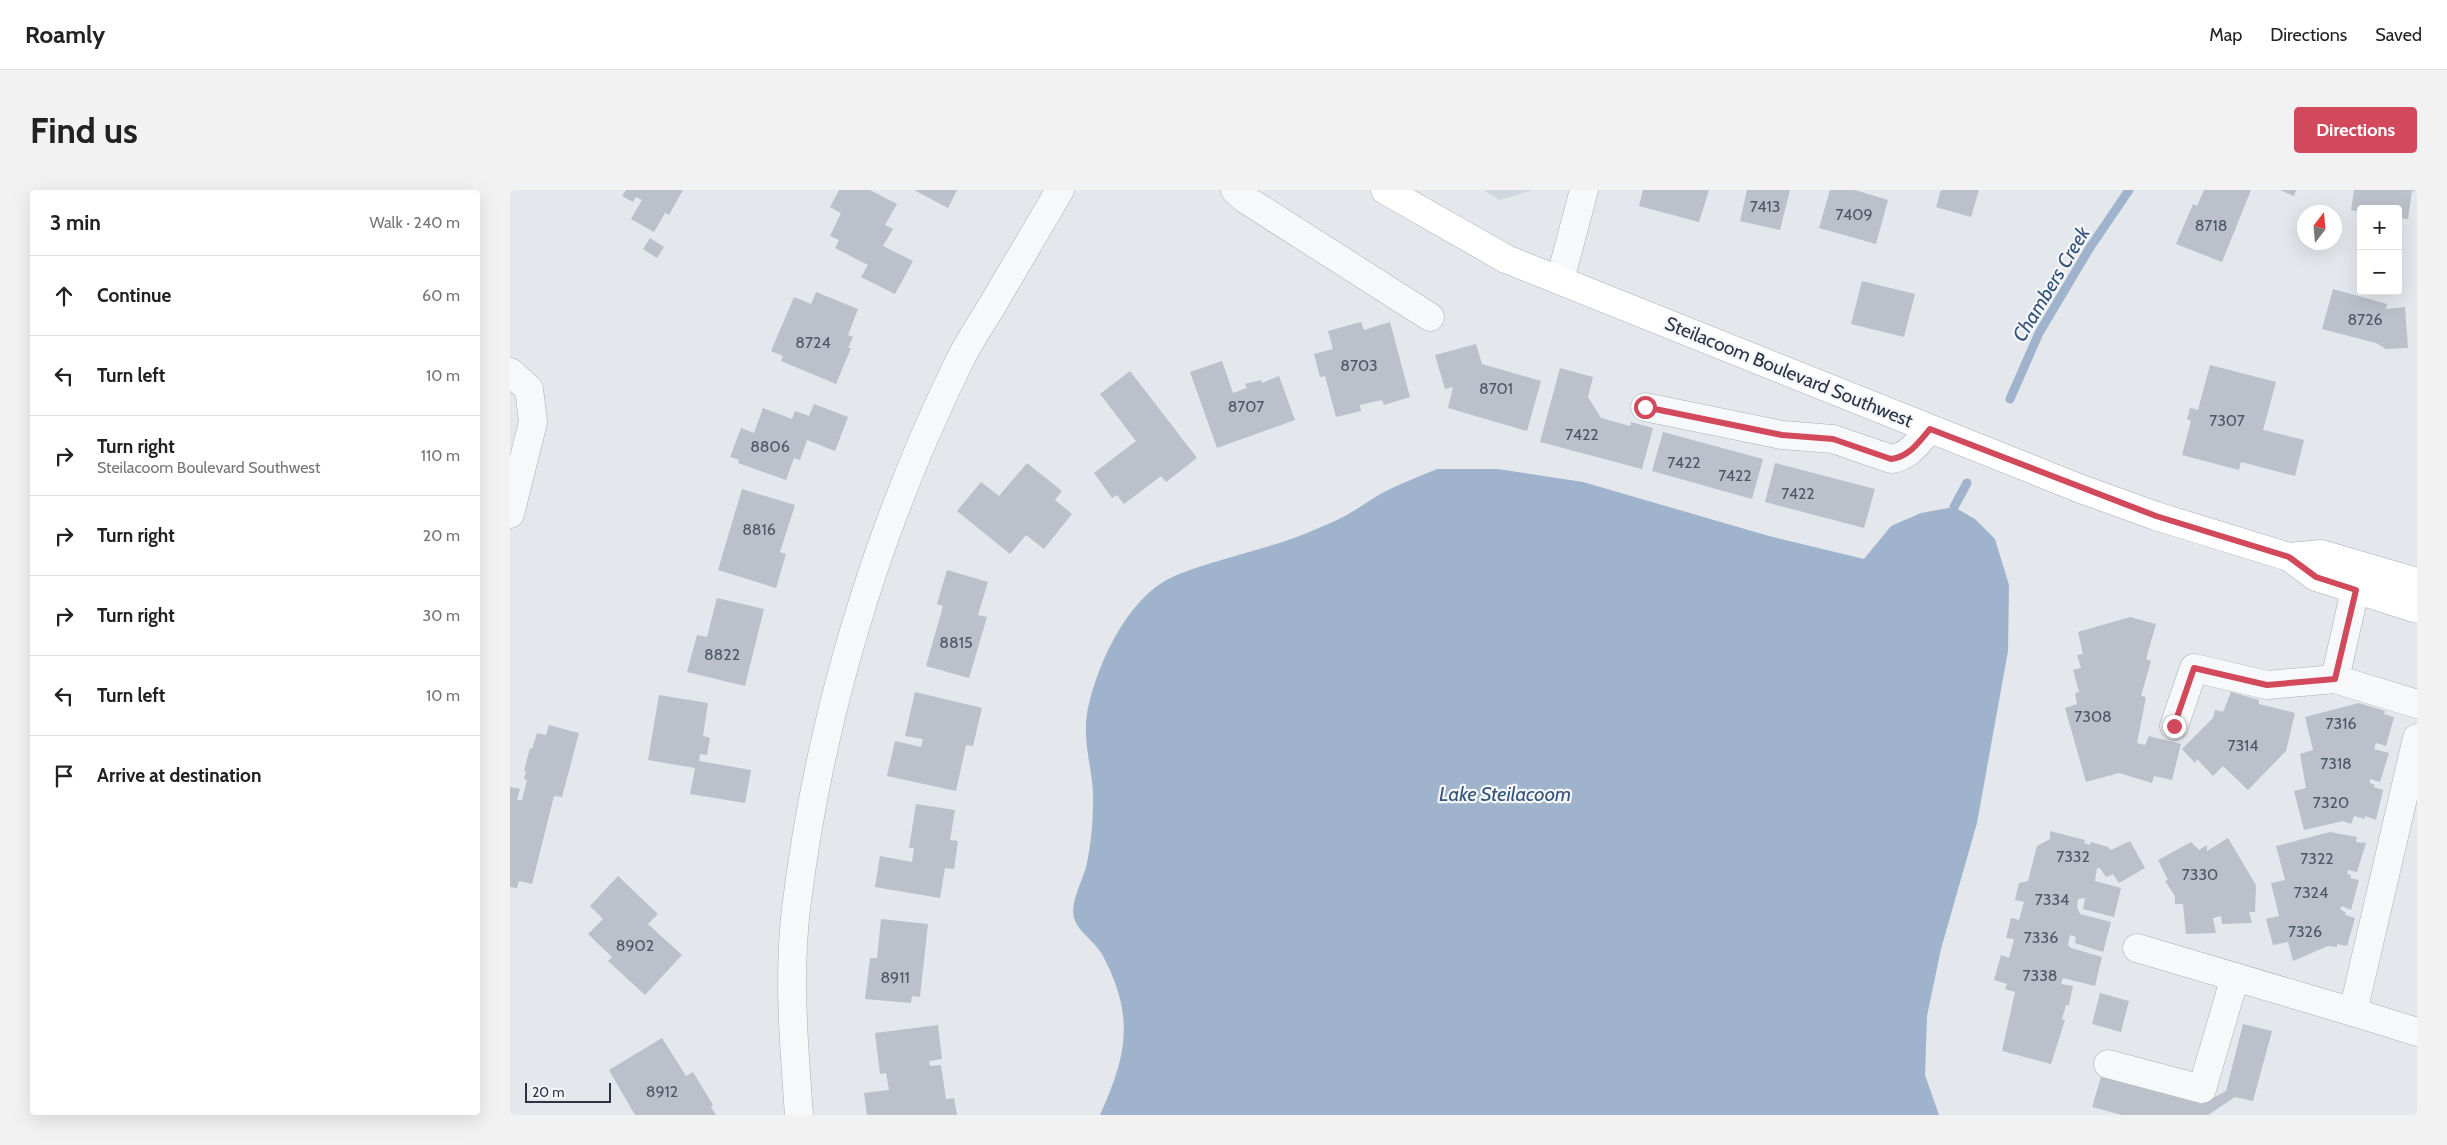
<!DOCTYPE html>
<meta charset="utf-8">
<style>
:root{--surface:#fff;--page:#f2f2f2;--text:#222;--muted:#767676;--line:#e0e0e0;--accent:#d1495b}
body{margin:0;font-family:Cabin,sans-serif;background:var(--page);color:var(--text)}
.controls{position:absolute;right:15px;top:15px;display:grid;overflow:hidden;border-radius:5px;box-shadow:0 5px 20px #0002}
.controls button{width:45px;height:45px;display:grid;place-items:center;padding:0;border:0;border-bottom:1px solid var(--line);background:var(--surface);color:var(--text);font:25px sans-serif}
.compass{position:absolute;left:1787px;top:15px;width:45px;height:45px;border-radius:50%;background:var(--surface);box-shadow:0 5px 20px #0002;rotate:16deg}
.scale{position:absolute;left:15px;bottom:12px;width:86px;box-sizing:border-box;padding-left:5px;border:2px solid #2b3445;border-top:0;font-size:14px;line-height:18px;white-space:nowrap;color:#2b3445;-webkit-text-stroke:4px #f4f6f9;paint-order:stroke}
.stop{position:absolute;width:15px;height:15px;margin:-11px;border:4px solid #d1495b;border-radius:50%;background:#fff}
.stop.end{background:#d1495b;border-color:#fff;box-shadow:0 1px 5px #0008}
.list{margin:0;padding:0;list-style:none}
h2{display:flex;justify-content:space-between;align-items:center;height:65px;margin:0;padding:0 20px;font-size:21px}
h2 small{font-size:16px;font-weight:400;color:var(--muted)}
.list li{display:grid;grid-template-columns:32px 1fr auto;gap:15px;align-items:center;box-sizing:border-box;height:80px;padding:0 20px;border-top:1px solid var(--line)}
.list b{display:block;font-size:19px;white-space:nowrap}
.list p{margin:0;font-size:16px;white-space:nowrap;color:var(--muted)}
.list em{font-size:16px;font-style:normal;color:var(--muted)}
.icon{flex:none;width:28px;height:28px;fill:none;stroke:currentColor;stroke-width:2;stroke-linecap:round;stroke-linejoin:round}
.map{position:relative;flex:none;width:1907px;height:925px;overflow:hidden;border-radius:5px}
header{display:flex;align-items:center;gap:30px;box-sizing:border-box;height:70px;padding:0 25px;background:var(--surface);border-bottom:1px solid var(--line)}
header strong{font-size:24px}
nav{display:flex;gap:28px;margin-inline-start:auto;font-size:18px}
.intro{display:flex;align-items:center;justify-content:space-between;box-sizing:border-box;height:120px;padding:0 30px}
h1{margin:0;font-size:35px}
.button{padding:12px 22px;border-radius:5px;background:var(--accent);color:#fff;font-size:18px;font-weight:700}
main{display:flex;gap:30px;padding:0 30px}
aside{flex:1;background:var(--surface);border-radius:5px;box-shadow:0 5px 20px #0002}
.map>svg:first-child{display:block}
</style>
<header>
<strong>Roamly</strong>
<nav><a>Map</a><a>Directions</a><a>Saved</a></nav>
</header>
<div class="intro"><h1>Find us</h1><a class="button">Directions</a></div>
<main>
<aside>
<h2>3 min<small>Walk · 240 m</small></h2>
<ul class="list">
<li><svg class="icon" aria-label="ahead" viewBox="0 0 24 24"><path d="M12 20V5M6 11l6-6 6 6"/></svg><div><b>Continue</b></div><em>60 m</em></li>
<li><svg class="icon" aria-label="left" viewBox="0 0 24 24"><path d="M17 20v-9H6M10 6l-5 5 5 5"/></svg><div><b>Turn left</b></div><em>10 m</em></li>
<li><svg class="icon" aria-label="right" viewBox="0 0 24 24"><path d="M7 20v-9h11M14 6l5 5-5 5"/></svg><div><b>Turn right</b><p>Steilacoom Boulevard Southwest</p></div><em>110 m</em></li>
<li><svg class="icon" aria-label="right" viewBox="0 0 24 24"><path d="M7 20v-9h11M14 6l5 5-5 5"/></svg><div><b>Turn right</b></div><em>20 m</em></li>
<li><svg class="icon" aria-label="right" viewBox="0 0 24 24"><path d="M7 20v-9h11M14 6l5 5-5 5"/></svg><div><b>Turn right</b></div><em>30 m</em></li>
<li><svg class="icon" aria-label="left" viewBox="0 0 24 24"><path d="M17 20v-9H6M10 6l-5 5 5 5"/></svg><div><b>Turn left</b></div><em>10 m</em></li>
<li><svg class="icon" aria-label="arrive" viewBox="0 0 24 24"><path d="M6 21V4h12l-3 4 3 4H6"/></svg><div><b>Arrive at destination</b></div></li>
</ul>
</aside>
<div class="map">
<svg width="1907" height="925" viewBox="0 0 1907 925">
<rect width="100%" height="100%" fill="#e4e7ec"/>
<!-- built -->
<polygon fill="#d2d6de" points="973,0 1023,0 990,10"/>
<!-- water -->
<path fill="#9fb4cc" d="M927 279H988L1073 292 1259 346 1354 369 1381 336 1411 323 1444 317 1465 329 1485 349 1499 395 1498 461 1467 633 1431 759 1417 826 1415 885 1429 925H590C617 865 625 827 593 766 586 752 568 742 564 728 560 712 572 692 576 677 581 656 583 632 583 611 584 582 572 554 577 524 586 476 618 404 667 385 709 368 755 360 797 343 810 337 824 332 837 325 851 317 864 307 878 300 894 292 911 286 927 279Z"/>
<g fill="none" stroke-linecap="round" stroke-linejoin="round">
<!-- stream -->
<g stroke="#9fb4cc" stroke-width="9">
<polyline points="1500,209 1529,143 1579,59 1619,0"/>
<polyline points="1444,317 1457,293"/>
</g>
</g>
<!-- building -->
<g fill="#bbc0ca">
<polygon points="116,0 173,0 159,25 155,23 144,42 121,29 132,10 126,7 123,12 112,6"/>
<polygon points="329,0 360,0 387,14 375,35 383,39 373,56 403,71 385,104 351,87 358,75 325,58 329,50 320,46 331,23 320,17"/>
<polygon points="404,0 447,0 438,18"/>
<polygon points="1133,0 1199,0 1189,32 1129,16"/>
<polygon points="1237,0 1280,0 1270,40 1230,31"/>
<polygon points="1320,0 1345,0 1378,10 1366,54 1309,38"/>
<polygon points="1431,0 1469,0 1461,27 1426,17"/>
<polygon points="1694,0 1741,0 1712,72 1666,54 1683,14 1687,16"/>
<polygon points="1770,0 1786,0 1784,6"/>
<polygon points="1844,0 1907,0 1907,2 1902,1 1898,29 1888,28 1888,19 1851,19 1851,22 1841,20"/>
<polygon points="140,48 154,57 147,68 133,59"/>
<polygon points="1352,91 1405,104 1394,147 1341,134"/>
<polygon points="1823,99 1877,114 1876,119 1895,117 1898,158 1876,159 1866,153 1812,139"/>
<polygon points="306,102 348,119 338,145 343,147 338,158 341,158 326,194 271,171 273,166 261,161 284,107 301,114"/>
<polygon points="851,132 854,140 880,132 900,207 874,215 872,210 850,215 851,221 826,227 815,186 810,187 804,164 823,159 818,141"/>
<polygon points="966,154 972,174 1031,191 1017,241 938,218 943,197 935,199 925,165"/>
<polygon points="712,171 723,203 737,198 735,194 751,190 752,193 769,186 785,230 707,258 680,182"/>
<polygon points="1700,175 1766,192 1753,240 1794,250 1785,286 1731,272 1729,280 1672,265 1681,231 1677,229 1680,218 1688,220"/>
<polygon points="1050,178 1083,187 1078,207 1091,228 1120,236 1121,232 1143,238 1132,279 1030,252"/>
<polygon points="620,181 687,268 656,292 651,286 614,314 607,305 602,308 584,283 626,251 590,204"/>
<polygon points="304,214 338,227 325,261 297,250 290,270 284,268 276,290 228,273 229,270 220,267 231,238 244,243 253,218 282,229 285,221 299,226"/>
<polygon points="1153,242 1253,269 1242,309 1142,281"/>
<polygon points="517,273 552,301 545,310 562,324 534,359 516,345 500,364 447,321 471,292 489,306"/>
<polygon points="1265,273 1365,299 1354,338 1255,312"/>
<polygon points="232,299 285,315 270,362 276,364 266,398 208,380"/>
<polygon points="437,380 478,392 468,425 477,427 459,488 416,476 433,416 427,414"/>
<polygon points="207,408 254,419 235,496 177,482 187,445 197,447"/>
<polygon points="1620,427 1646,434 1636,469 1641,471 1631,506 1636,507 1627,553 1635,555 1639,546 1671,554 1662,590 1644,586 1642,593 1609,583 1576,592 1555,518 1567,514 1565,503 1569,502 1563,480 1571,478 1567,465 1573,464 1568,442"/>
<polygon points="405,502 472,518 463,556 456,555 446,601 377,586 385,551 411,557 413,549 395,546"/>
<polygon points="1721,502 1749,510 1749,514 1785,523 1776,561 1738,600 1713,576 1703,586 1687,569 1685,573 1672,559 1703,528 1705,520 1713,522"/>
<polygon points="149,505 198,513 193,546 200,548 197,565 190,564 189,571 241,580 235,613 180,604 185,578 138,570"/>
<polygon points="1849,513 1875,521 1874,524 1884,527 1876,556 1866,553 1864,559 1879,563 1870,592 1860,589 1860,593 1865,595 1863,597 1873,600 1866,630 1855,626 1855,629 1844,626 1841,634 1833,631 1794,640 1784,601 1796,598 1790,564 1803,560 1795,527"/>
<polygon points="39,535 69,543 52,607 44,606 22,694 9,691 7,698 0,697 0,597 10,599 7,610 12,610 17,590 14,589 16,581 14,581 20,558 22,559 27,543 36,545"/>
<polygon points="406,614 445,620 440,650 448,651 444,679 435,678 430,708 365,697 370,666 402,672 404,658 399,658"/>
<polygon points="1540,641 1575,650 1574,653 1580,655 1581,652 1598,657 1601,660 1620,651 1635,678 1609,693 1603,684 1596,687 1590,678 1587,678 1585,691 1611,698 1604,727 1573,719 1575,708 1568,709 1567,717 1570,724 1601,732 1593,762 1565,753 1566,747 1560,745 1558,755 1561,758 1592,767 1585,796 1553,788 1551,794 1563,796 1559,815 1556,815 1552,829 1555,830 1541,874 1492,861 1505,802 1495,799 1497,794 1484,790 1491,765 1499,768 1504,749 1496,748 1501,728 1509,730 1514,712 1505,710 1509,693 1518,691 1527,656 1540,649"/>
<polygon points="1820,642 1847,647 1846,652 1856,653 1847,682 1838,680 1837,684 1841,685 1840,688 1849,690 1841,720 1832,716 1830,719 1836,723 1835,725 1845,728 1837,756 1827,754 1827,757 1818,756 1783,771 1778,752 1763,755 1756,729 1769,726 1761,693 1775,690 1766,656"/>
<polygon points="1718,648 1746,695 1745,722 1739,722 1742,733 1712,734 1711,726 1703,728 1706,743 1676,744 1673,714 1665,714 1665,706 1655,691 1658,690 1648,670 1681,652 1689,660 1697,655 1697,661"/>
<polygon points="108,686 148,724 138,734 172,765 135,805 98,771 102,767 78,744 93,729 80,716"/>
<polygon points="371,729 418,734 410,807 402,806 401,813 355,809 360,768 367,768"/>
<polygon points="1590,803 1619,811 1611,842 1582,834"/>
<polygon points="1733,834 1762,841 1743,911 1725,907 1698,925 1612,925 1582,917 1591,887 1692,914 1716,901"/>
<polygon points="428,835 432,869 419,871 420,876 431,875 436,909 444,908 447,925 357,925 354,903 379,900 376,883 370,884 365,843"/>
<polygon points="152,848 176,886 183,882 203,915 201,917 206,925 125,925 99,880"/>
</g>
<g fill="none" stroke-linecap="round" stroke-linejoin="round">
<!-- minor casing -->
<g stroke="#a9aeb7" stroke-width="29">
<g id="minor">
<polyline points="725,0 735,9 920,127"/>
<polyline points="1050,90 1074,0"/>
<polyline points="0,182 19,199 23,232 0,324"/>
<path d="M1135 217 1272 245 1323 249 1381 269C1399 267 1408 252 1420 239"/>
<polyline points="1825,489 1907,514"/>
<polyline points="1664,536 1684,478 1757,495 1825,489 1845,400"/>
<polyline points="1627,758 1843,822 1907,548"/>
<polyline points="1843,822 1907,842"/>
<polyline points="1598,874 1692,899 1725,787"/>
<path d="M289 925C284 857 278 787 286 719 309 530 365 344 448 174 458 153 471 134 483 114 505 76 528 38 550 0"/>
</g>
</g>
<!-- major casing -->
<g stroke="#a3abb8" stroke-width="29">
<g id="major">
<polyline points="875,0 996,69 1571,299 1646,326 1779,367 1806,387 1907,419"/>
<polyline points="1779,367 1811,364 1907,392"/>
</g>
</g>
<!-- minor -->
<use href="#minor" stroke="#f7f8fa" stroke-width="28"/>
<!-- major -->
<use href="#major" stroke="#fff" stroke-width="28"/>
</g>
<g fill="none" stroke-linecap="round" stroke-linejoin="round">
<!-- route -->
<path stroke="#d1495b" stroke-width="6" d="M1135 217 1272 245 1323 249 1381 269C1399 267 1409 252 1420 239L1646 326 1779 367 1806 387 1846 400 1825 489 1757 495 1684 478 1664 536"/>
</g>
<g text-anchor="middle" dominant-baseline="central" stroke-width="4.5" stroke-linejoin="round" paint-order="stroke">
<!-- number labels -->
<g font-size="16" fill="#4f5766">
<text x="1255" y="16">7413</text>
<text x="1344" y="24">7409</text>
<text x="1701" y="35">8718</text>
<text x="1855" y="129">8726</text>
<text x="303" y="152">8724</text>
<text x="849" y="175">8703</text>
<text x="986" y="198">8701</text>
<text x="736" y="216">8707</text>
<text x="1717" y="230">7307</text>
<text x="1072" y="244">7422</text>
<text x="260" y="256">8806</text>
<text x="1174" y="272">7422</text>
<text x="1225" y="285">7422</text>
<text x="1288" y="303">7422</text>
<text x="249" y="339">8816</text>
<text x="446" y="452">8815</text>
<text x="212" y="464">8822</text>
<text x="1583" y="526">7308</text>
<text x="1831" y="533">7316</text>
<text x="1733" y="555">7314</text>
<text x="1826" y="573">7318</text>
<text x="1821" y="612">7320</text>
<text x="1563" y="666">7332</text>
<text x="1807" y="668">7322</text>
<text x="1690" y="684">7330</text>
<text x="1801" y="702">7324</text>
<text x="1542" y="709">7334</text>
<text x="1795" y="741">7326</text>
<text x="1531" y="747">7336</text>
<text x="125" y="755">8902</text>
<text x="1530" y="785">7338</text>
<text x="385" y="787">8911</text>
<text x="152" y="901">8912</text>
</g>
<!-- street labels -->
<g font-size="19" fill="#2b3445" stroke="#f4f6f9">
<text transform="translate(1279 182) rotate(22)">Steilacoom Boulevard Southwest</text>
</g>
<!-- water labels -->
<g font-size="20" font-style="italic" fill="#34527a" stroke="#f4f6f9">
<text transform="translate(1541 94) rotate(-59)">Chambers Creek</text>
<text x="995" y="604">Lake Steilacoom</text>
</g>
</g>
</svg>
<div class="controls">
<button>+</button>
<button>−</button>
</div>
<svg class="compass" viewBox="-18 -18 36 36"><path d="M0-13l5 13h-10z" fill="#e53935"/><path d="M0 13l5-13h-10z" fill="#767676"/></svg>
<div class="scale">20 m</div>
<div class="stop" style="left:1135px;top:217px"></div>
<div class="stop end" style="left:1664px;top:536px"></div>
</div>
</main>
